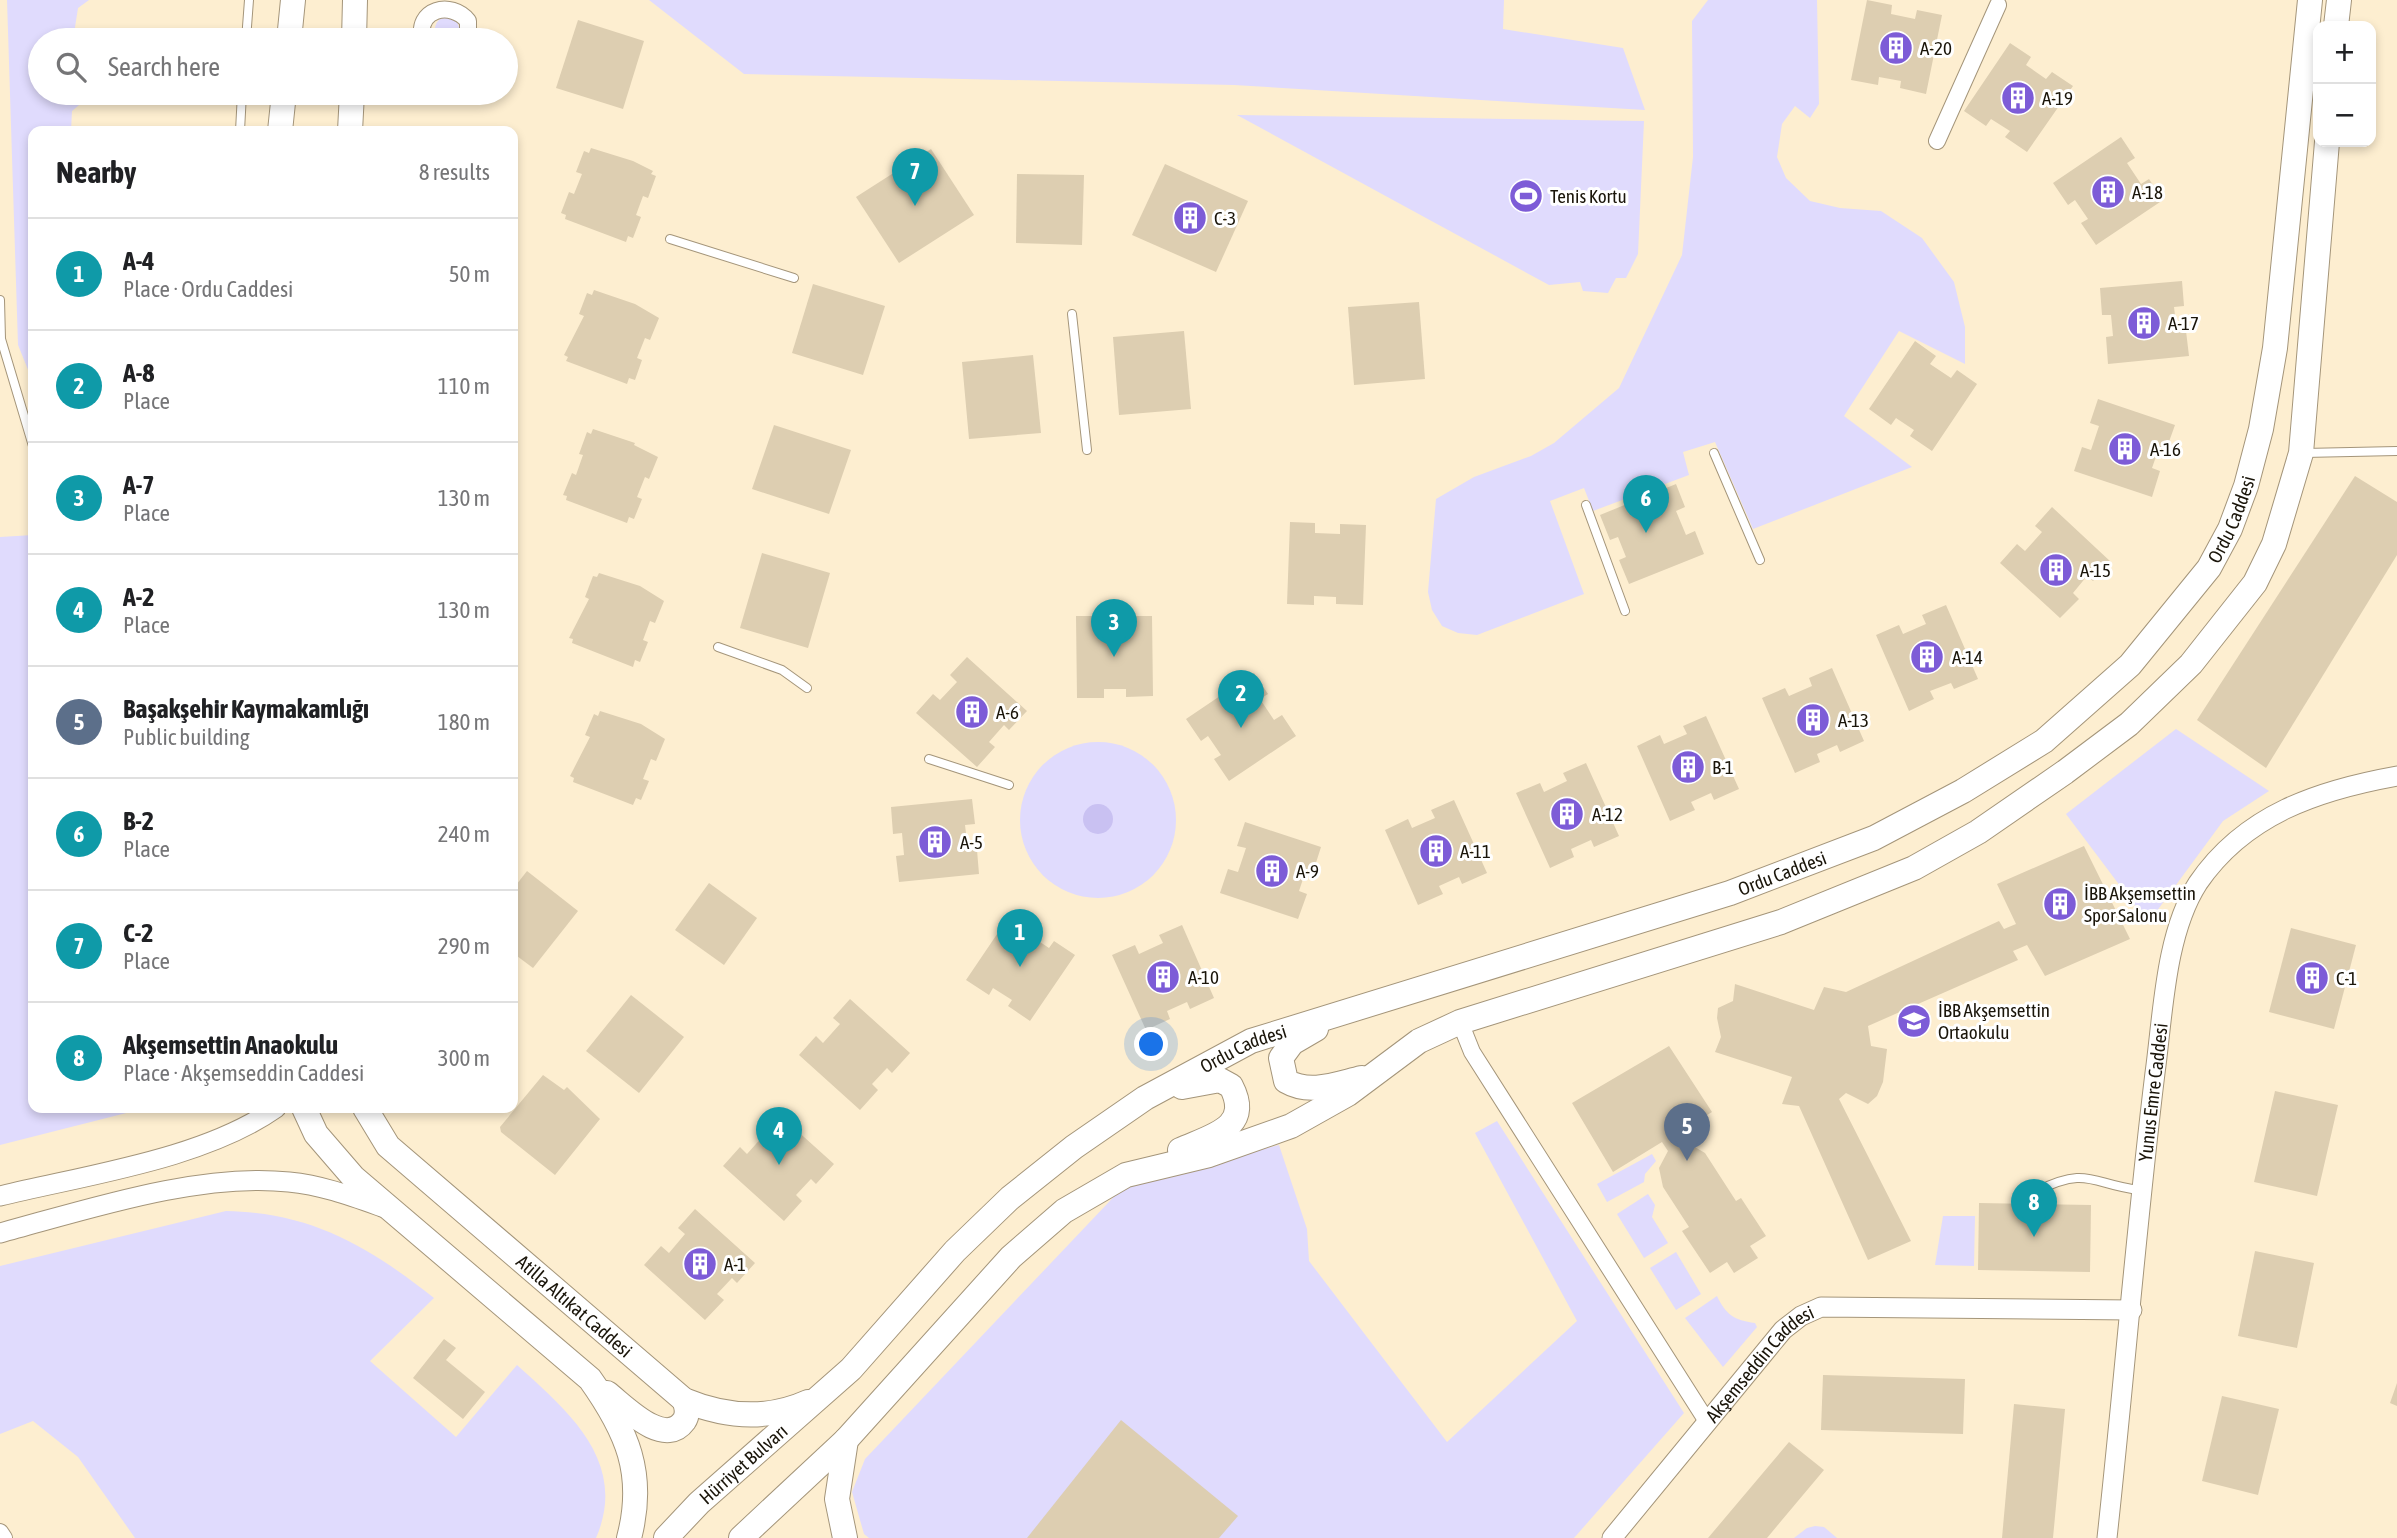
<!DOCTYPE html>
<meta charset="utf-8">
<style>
:root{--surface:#fff;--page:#f2f2f2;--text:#202124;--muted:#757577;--line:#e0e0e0;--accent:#2563eb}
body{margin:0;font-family:"Asap Condensed",sans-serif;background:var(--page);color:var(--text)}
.controls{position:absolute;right:21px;top:21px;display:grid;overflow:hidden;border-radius:14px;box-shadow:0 4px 10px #0003}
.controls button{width:63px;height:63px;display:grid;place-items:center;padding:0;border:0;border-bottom:2px solid var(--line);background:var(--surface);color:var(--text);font:35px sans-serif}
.you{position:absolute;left:1152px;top:1045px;width:24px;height:24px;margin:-18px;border:5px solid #fff;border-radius:50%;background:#1a73e8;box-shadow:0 0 0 10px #1a73e833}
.badge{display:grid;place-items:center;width:46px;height:46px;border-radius:50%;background:var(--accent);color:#fff;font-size:23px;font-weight:700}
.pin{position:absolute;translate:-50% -58px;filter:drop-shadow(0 2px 4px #0008)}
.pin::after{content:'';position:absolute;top:37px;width:24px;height:21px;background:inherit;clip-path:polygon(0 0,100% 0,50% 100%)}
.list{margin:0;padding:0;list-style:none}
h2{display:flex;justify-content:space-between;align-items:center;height:91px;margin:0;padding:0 28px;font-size:30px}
h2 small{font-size:23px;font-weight:400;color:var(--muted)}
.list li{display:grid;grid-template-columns:46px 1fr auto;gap:21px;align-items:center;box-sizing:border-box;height:112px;padding:0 28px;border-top:2px solid var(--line)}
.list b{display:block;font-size:26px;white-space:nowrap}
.list p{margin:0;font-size:23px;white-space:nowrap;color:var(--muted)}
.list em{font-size:23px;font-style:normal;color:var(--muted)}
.icon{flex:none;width:38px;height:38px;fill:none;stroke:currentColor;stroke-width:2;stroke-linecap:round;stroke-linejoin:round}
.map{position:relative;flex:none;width:2397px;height:1538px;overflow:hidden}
.search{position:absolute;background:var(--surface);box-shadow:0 4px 10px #0003;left:28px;top:28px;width:490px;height:77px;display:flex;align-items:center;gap:18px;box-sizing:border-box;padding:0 24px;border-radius:38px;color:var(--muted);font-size:26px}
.panel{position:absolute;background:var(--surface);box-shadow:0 4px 10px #0003;left:28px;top:126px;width:490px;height:987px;border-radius:14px}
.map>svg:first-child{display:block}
</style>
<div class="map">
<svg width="2397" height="1538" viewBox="0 0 2397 1538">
<rect width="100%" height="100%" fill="#fdeed0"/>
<!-- green -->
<g fill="#e0dbfd">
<polygon points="7,0 89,0 78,8 73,40 40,40 40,93 85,93 85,100 72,111 71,131 33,131 33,382 18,345"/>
<polygon points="649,0 1504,0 1503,29 1623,48 1645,110 1234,85 744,74"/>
<polygon points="1708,0 1817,0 1819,104 1810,118 1795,106 1782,124 1777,157 1786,178 1810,201 1840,208 1881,211 1922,238 1954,282 1965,327 1965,364 1899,331 1844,416 1912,467 1753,529 1715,442 1683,452 1689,475 1593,511 1584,488 1550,501 1584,594 1477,635 1458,633 1442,626 1432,610 1428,592 1436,499 1474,477 1531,456 1554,443 1619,388 1682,255 1693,157 1692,21"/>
<circle cx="447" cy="29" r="12"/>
<polygon points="1237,115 1644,121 1638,254 1626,278 1616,278 1608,293 1583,291 1580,282 1549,285"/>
<polygon points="33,535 33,1108 146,1108 0,1145 0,537"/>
<polygon points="2176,729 2269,791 2223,821 2148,923 2066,814"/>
<circle cx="1098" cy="820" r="78"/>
<polygon points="1497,1121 1684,1413 1574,1538 869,1538 864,1534 852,1492 865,1459 1125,1185 1279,1145 1307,1229 1309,1261 1447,1442 1577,1321 1475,1133"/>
<polygon points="1652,1154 1656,1161 1645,1174 1644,1182 1607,1202 1597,1184"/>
<polygon points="1648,1194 1655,1205 1652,1217 1668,1243 1644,1258 1617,1214"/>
<path d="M226 1211C312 1213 368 1246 434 1298L370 1361 456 1437 517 1365C568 1411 629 1462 596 1538H135L78 1457 33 1421 0 1434V1266Z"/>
<polygon points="1943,1216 1975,1216 1974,1266 1935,1265"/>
<polygon points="1676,1252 1701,1294 1676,1310 1650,1268"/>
<path d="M1717 1296C1726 1315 1734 1320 1755 1323L1757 1327 1723 1367 1685 1318Z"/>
<polygon points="1815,1526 1824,1527 1837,1538 1794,1538 1807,1528"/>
</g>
<!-- water -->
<circle fill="#c9c1f2" cx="1098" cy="819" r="15"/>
<!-- building -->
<g fill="#ddceb1">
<polygon points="1867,0 1892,5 1891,14 1915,19 1917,10 1942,15 1926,94 1900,88 1901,81 1879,77 1878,85 1851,80"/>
<polygon points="578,20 644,41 623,109 556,88"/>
<polygon points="2010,43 2031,57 2026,65 2046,79 2052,72 2073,86 2027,152 2005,137 2010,131 1991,119 1986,126 1964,111"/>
<polygon points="2121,137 2135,158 2127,163 2141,184 2149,179 2163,200 2096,245 2081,223 2088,219 2075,200 2068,205 2053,183"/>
<polygon points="591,148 633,161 653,171 651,174 656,176 648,198 643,196 636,215 641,217 633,238 628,236 626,242 565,219 566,215 561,213 569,192 574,194 582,174 576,172 584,151 589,153"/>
<polygon points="931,149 974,215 899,263 856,197"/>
<polygon points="1165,164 1248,201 1216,272 1132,235"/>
<polygon points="1017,174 1084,175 1082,245 1016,243"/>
<polygon points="2182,281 2184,306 2174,307 2177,332 2186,331 2189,356 2108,364 2106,337 2113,336 2111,315 2102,315 2100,288"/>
<polygon points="813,284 885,306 863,375 792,353"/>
<polygon points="594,290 635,304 659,318 650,340 645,338 637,358 642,360 635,380 629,378 627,384 566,361 568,357 564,355 584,316 579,314 587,293 592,295"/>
<polygon points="1419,302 1425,379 1354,385 1348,307"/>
<polygon points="1184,331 1191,409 1119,415 1113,337"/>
<polygon points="1915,341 1936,356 1930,364 1951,378 1957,370 1977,384 1932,451 1910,436 1914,430 1896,418 1891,425 1869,409"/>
<polygon points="1033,355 1041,433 969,439 962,362"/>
<polygon points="2098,399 2175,425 2166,450 2159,448 2152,468 2160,471 2152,497 2074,471 2082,447 2091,450 2099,426 2090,423"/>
<polygon points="774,425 851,450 829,514 752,489"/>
<polygon points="593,429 635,443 634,445 658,457 649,479 645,477 637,497 642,499 634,519 629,517 627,523 566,500 567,496 563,495 572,473 576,475 583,455 579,454 587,432 591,434"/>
<polygon points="2355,476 2397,502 2397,555 2266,768 2197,720"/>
<polygon points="1676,484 1685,507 1676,511 1686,535 1695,531 1704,554 1629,584 1619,560 1626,557 1618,537 1610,540 1600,515"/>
<polygon points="2052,507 2111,562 2093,581 2087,576 2073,593 2079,599 2060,618 2000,563 2017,544 2025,551 2042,532 2035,526"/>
<polygon points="1290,522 1315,523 1315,533 1340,534 1340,524 1366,525 1363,605 1336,604 1336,597 1314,596 1314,605 1287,604"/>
<polygon points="762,553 830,573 808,648 740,628"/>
<polygon points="599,573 640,586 664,601 655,623 650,621 643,640 648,642 640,662 635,660 633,667 572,643 573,639 569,638 589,599 585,597 593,576 597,577"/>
<polygon points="1946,605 1978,679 1954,689 1951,683 1930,691 1934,699 1909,711 1876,635 1899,625 1903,634 1926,624 1922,615"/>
<polygon points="1076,616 1102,616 1102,626 1127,626 1127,616 1152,616 1153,696 1126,697 1126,689 1104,689 1104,698 1077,698"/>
<polygon points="967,657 1027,711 1009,730 1004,725 989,742 995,747 977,767 916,713 933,694 940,700 957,682 950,675"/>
<polygon points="1832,668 1864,741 1840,752 1837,745 1817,754 1820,762 1795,773 1762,698 1785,688 1789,696 1812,686 1809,678"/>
<polygon points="1254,673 1268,694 1260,699 1274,720 1282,715 1296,736 1229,781 1214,759 1221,755 1208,736 1201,741 1186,719"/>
<polygon points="600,711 641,724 665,739 656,761 651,759 643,779 649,781 641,800 636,798 633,805 573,782 574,778 570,776 590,737 585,735 594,714 598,716"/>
<polygon points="1706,716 1739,789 1714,800 1711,793 1691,802 1695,810 1670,821 1637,746 1660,735 1664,744 1687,734 1683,726"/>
<polygon points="1586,763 1619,836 1594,847 1591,840 1571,849 1574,857 1550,868 1516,793 1540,783 1544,792 1567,781 1563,773"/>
<polygon points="972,799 975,824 965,825 968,850 977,850 979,874 899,882 896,856 904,855 902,833 893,834 891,807"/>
<polygon points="1454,800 1487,873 1462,884 1459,877 1439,886 1443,894 1418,905 1385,830 1408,819 1412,828 1435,818 1431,810"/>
<polygon points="1245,822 1321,847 1313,872 1306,870 1299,891 1307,894 1298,919 1220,893 1228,869 1238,872 1246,848 1237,846"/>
<polygon points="2084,846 2130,939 2045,976 2027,945 2013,951 2018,960 1868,1026 1871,1046 1887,1049 1883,1082 1877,1096 1868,1104 1846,1093 1839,1099 1911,1241 1868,1260 1799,1106 1782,1104 1792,1077 1715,1052 1721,1037 1717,1018 1718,1008 1733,1001 1735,984 1814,1010 1824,987 1846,992 1999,921 2004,929 2016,924 1997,884"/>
<polygon points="527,871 578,911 533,968 513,953 513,889"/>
<polygon points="709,883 757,918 724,965 675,930"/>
<polygon points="1012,912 1033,926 1028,934 1049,948 1054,941 1075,955 1030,1021 1008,1006 1012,1000 993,988 989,995 966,980"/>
<polygon points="1182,925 1214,998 1190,1009 1187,1002 1167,1011 1170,1019 1146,1030 1112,955 1135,945 1139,954 1163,943 1159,935"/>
<polygon points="2291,928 2356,945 2334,1029 2269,1012"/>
<polygon points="631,995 684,1037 639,1093 586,1051"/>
<polygon points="850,999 910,1053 892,1073 887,1068 872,1084 878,1090 860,1110 799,1055 816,1036 823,1043 840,1024 833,1018"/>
<polygon points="1669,1046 1712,1112 1672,1137 1679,1148 1693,1146 1705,1153 1736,1201 1741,1198 1766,1236 1750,1246 1758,1258 1734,1273 1727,1262 1710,1273 1682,1231 1689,1227 1663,1187 1659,1168 1668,1151 1662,1142 1613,1172 1572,1103"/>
<polygon points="543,1075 564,1090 567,1087 600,1119 555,1175 501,1132 500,1127"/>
<polygon points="2275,1091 2338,1105 2317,1196 2254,1182"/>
<polygon points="774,1110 834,1164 816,1184 811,1179 796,1195 802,1201 784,1221 723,1166 740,1147 747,1154 764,1135 757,1129"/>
<polygon points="1979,1203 2091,1205 2090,1272 1978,1270"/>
<polygon points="695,1209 755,1263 737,1283 732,1278 717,1294 724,1300 705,1320 644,1265 661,1246 669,1253 685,1234 678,1228"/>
<polygon points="2255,1251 2314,1263 2297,1348 2238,1336"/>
<polygon points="444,1339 456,1348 446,1360 485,1392 463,1419 413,1378"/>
<polygon points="1823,1375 1965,1379 1963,1434 1821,1430"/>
<polygon points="2397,1383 2397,1406 2390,1403"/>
<polygon points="2222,1396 2279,1409 2258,1495 2202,1481"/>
<polygon points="2014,1404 2065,1409 2053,1538 2002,1538"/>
<polygon points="1121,1420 1238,1516 1219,1538 1027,1538"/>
<polygon points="1789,1442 1824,1470 1777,1526 1767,1538 1708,1538"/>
</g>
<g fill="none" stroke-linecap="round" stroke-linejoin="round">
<!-- service casing -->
<g stroke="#a4957a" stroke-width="10">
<g id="service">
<polyline points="246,40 249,0"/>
<polyline points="240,131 242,93"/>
<polyline points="670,239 794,278"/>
<polyline points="0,300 1,339 33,446"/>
<polyline points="1072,314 1087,450"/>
<polyline points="1714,453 1760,560"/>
<polyline points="2304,453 2397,451"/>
<polyline points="1586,505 1625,611"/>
<polyline points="718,647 782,670 807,688"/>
<polyline points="929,759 1009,785"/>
<path d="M2037 1191C2089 1165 2092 1185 2140 1190"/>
</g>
</g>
<!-- minor casing -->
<g stroke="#a4957a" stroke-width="18">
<g id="minor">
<path d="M423 40C415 9 451 0 468 21V40"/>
<polyline points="1937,141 1998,5"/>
<polyline points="1460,1022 1472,1052 1708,1423"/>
<polyline points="0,1532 4,1538"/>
</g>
</g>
<!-- tertiary casing -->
<g stroke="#a4957a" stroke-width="21">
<g id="tertiary">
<path d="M0 1196C86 1175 204 1159 276 1108"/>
<path d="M0 1233C86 1210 200 1172 289 1182 321 1185 351 1196 382 1207"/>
<path id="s1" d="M1612 1538 1783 1330 1801 1316 1821 1307 2132 1310"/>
<path id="s2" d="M2107 1538C2124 1383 2136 1228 2155 1073 2163 1015 2165 934 2198 883 2245 814 2319 790 2397 776"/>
</g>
</g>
<!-- primary casing -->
<g stroke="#a4957a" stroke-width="26">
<g id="primary">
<polyline points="2336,26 2339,0"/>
<polyline points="289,40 293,0"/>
<polyline points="354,40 355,0"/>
<polyline points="280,131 284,93"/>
<polyline points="350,131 352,93"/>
<path d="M1316 1029 1292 1043 1281 1058 1286 1081C1310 1095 1336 1084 1362 1078"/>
<path d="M304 1108 316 1134 354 1178 590 1379C627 1431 646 1474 629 1538"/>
<path id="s3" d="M365 1108 388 1146 684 1400C725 1417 766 1421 808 1402"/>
<path d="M1180 1150C1211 1136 1253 1128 1231 1086L1220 1080 1182 1087"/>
<path d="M607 1393C623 1405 664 1449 684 1421 688 1415 687 1407 684 1400"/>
<path id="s4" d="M666 1538 699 1503 851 1369 955 1251 1010 1198 1074 1147 1145 1098 1251 1041 1730 893 1874 838 1963 791 2044 741 2130 665 2209 568 2230 529 2246 486 2261 429 2275 348 2310 0"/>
<polyline points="741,1538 846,1440 1011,1257 1064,1211 1126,1175 1209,1155 1291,1126 1348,1094 1419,1041 1460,1022 1781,922 1914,868 1978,832 2065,772 2129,724 2191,664 2255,583 2274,544 2301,453 2327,142"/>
<polyline points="845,1538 837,1499 846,1440"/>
</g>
</g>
<!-- service -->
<use href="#service" stroke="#fff" stroke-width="8"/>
<!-- minor -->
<use href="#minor" stroke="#fff" stroke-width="16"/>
<!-- tertiary -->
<use href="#tertiary" stroke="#fff" stroke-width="19"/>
<!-- primary -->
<use href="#primary" stroke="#fff" stroke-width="24"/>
</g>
<!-- icons -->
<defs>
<g id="building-disc" transform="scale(1.75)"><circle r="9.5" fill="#7d5cd7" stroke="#fff"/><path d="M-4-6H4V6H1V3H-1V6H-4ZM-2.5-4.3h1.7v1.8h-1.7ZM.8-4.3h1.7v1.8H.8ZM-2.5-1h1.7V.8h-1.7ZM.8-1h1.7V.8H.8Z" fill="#fff"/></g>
<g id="stadium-disc" transform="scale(1.75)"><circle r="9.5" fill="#7d5cd7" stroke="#fff"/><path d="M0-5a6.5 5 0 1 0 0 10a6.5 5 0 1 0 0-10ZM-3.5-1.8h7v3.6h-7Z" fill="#fff"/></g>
<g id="school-disc" transform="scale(1.75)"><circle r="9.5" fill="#7d5cd7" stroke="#fff"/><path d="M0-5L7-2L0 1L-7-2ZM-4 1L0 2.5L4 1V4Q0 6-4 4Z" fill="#fff"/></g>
</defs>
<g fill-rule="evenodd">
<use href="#building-disc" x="1896" y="48"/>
<use href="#building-disc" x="2018" y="98"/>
<use href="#building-disc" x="2108" y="192"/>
<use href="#stadium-disc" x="1526" y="196"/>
<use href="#building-disc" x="1190" y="218"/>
<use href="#building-disc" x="2144" y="323"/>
<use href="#building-disc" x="2125" y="449"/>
<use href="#building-disc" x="2056" y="570"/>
<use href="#building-disc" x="1927" y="657"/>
<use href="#building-disc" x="972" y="712"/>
<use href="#building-disc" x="1813" y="720"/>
<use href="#building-disc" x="1688" y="767"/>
<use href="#building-disc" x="1567" y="814"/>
<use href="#building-disc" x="935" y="842"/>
<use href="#building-disc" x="1436" y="851"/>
<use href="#building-disc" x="1272" y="871"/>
<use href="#building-disc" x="2060" y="904"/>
<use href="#building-disc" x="1163" y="977"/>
<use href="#building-disc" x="2312" y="978"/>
<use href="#school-disc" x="1914" y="1021"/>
<use href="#building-disc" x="700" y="1264"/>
</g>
<g text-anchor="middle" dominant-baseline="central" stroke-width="6" stroke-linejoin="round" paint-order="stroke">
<!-- poi labels -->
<g font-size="19" fill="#1a150a" stroke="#fff" text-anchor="start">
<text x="1920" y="48">A-20</text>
<text x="2042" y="98">A-19</text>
<text x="2132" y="192">A-18</text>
<text x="1550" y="196">Tenis Kortu</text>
<text x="1214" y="218">C-3</text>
<text x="2168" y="323">A-17</text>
<text x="2150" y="449">A-16</text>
<text x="2080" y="570">A-15</text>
<text x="1952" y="657">A-14</text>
<text x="996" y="712">A-6</text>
<text x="1838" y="720">A-13</text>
<text x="1712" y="767">B-1</text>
<text x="1592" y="814">A-12</text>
<text x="960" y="842">A-5</text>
<text x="1460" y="851">A-11</text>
<text x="1296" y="871">A-9</text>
<text x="2084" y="893">İBB Akşemsettin<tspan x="2084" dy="22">Spor Salonu</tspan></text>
<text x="1188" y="977">A-10</text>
<text x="2336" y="978">C-1</text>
<text x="1938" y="1010">İBB Akşemsettin<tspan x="1938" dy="22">Ortaokulu</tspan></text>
<text x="724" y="1264">A-1</text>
</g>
<!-- street labels -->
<g font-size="19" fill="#1a150a" stroke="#fff">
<text stroke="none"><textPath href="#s4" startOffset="1918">Ordu Caddesi</textPath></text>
<text stroke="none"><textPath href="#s4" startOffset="1330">Ordu Caddesi</textPath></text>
<text stroke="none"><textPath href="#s4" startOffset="763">Ordu Caddesi</textPath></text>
<text stroke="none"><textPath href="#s2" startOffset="448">Yunus Emre Caddesi</textPath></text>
<text stroke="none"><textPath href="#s3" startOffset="290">Atilla Altıkat Caddesi</textPath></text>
<text stroke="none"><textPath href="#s1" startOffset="229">Akşemseddin Caddesi</textPath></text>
<text stroke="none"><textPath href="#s4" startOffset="107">Hürriyet Bulvarı</textPath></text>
</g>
</g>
</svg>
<div class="controls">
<button>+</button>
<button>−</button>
</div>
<div class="you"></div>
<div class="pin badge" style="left:1020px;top:967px;background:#0f9aa8">1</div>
<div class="pin badge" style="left:1241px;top:728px;background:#0f9aa8">2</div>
<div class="pin badge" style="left:1114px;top:657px;background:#0f9aa8">3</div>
<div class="pin badge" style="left:779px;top:1165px;background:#0f9aa8">4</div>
<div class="pin badge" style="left:1687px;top:1161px;background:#5c6f8a">5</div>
<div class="pin badge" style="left:1646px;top:533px;background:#0f9aa8">6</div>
<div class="pin badge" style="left:915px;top:206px;background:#0f9aa8">7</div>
<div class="pin badge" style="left:2034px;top:1237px;background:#0f9aa8">8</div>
<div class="search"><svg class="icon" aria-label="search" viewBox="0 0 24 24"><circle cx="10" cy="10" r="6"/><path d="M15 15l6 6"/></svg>Search here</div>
<section class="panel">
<h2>Nearby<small>8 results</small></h2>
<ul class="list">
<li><span class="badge" style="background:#0f9aa8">1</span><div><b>A-4</b><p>Place · Ordu Caddesi</p></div><em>50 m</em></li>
<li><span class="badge" style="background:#0f9aa8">2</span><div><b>A-8</b><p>Place</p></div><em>110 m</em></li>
<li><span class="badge" style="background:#0f9aa8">3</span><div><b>A-7</b><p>Place</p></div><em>130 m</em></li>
<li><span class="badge" style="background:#0f9aa8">4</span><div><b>A-2</b><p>Place</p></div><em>130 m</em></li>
<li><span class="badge" style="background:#5c6f8a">5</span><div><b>Başakşehir Kaymakamlığı</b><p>Public building</p></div><em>180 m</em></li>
<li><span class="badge" style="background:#0f9aa8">6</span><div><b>B-2</b><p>Place</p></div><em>240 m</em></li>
<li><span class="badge" style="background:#0f9aa8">7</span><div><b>C-2</b><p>Place</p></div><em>290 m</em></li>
<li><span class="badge" style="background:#0f9aa8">8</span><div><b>Akşemsettin Anaokulu</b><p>Place · Akşemseddin Caddesi</p></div><em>300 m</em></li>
</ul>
</section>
</div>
